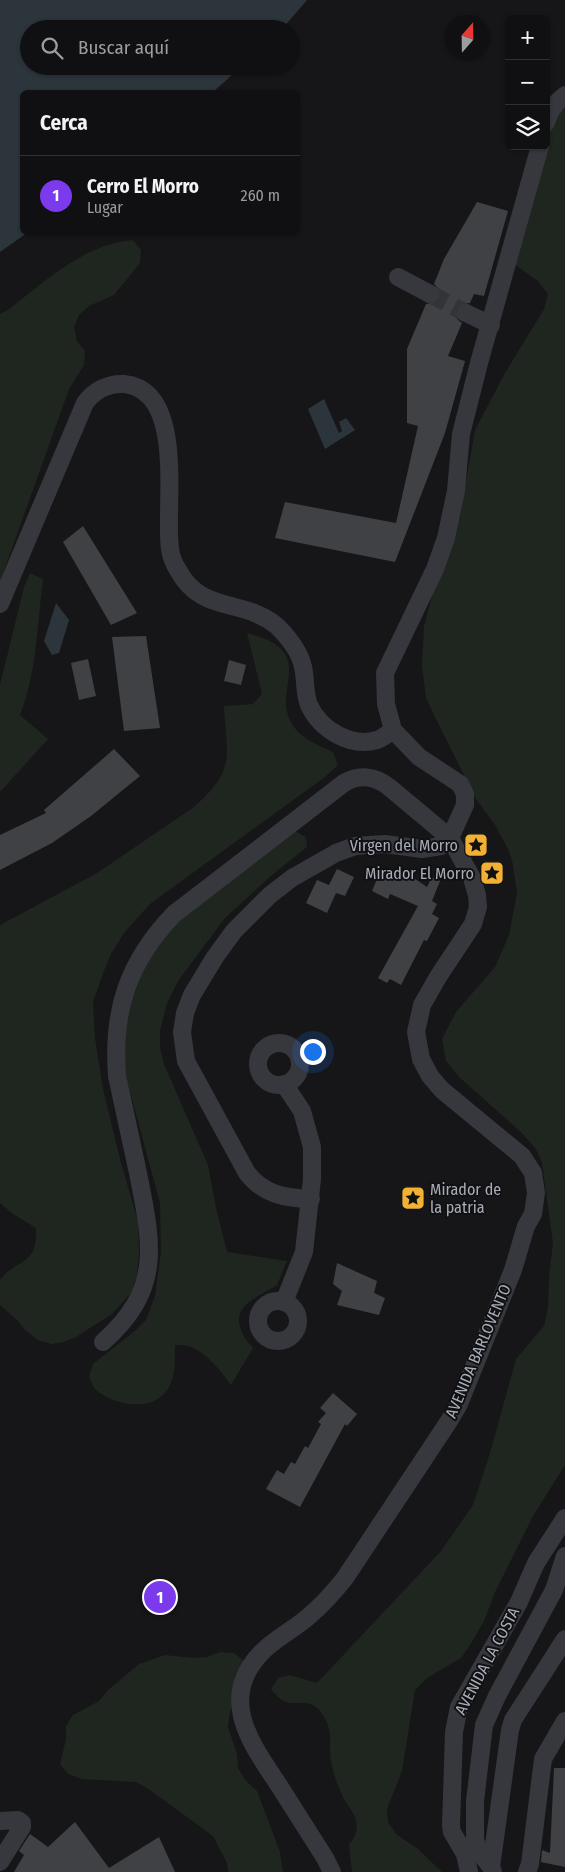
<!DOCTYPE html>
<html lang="es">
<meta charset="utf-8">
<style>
:root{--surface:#101012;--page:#19191b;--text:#f1f3f6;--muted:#9c9d9f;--line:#303032;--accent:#7c3aed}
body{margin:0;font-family:"Fira Sans Condensed",sans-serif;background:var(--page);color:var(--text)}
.controls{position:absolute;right:15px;top:15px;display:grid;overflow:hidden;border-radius:8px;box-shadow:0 1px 4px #0004}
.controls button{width:45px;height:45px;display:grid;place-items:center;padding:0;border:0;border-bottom:1px solid var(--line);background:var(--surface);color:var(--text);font:25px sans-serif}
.compass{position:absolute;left:445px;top:15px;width:45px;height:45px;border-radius:50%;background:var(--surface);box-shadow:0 1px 4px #0004;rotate:20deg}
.you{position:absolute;left:312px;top:1051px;width:18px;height:18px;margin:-12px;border:4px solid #fff;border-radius:50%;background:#1a73e8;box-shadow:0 0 0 8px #1a73e833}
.badge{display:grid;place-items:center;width:32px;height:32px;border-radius:50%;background:var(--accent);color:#fff;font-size:16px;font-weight:700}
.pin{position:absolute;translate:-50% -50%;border:2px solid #fff;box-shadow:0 1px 5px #0006}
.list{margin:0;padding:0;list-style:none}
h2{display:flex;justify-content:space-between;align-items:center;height:65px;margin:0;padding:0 20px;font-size:21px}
h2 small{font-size:16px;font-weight:400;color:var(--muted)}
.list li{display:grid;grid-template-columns:32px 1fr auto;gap:15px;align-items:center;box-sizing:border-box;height:80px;padding:0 20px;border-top:1px solid var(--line)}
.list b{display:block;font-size:19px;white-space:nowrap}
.list p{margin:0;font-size:16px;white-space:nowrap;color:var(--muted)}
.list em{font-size:16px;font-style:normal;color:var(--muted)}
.icon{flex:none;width:28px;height:28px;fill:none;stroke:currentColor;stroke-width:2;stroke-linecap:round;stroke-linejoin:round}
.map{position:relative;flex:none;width:565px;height:1872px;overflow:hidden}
.search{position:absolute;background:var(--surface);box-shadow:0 1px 4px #0004;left:20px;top:20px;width:280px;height:55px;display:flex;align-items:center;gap:12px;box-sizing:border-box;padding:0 18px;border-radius:28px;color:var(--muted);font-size:19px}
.panel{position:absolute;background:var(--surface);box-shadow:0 1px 4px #0004;left:20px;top:90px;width:280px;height:145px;border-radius:8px}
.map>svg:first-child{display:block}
</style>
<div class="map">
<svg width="565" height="1872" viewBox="0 0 565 1872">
<rect width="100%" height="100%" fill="#161618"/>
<!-- green -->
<g fill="#1e261f">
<path d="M565 103V1465L533 1516 495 1592 485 1619 472 1642 461 1658 427 1678 415 1690 402 1771 387 1809 388 1822 396 1834 418 1849 442 1872H352L349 1845C355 1837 358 1832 356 1821 354 1812 347 1805 343 1797 338 1786 333 1773 331 1761 328 1744 334 1733 324 1717 322 1714 320 1710 317 1708 300 1694 290 1715 271 1689L278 1678 290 1675 317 1683 441 1551 473 1505 490 1453 516 1359 544 1326 548 1307 549 1277 553 1243 542 1163 536 1149 521 1132 459 1077 446 1061 442 1039 456 1012 495 967 509 935 517 893 512 860 508 849 495 825 476 799 437 721 426 698 422 666 424 626 442 559 460 516 475 430 505 373 544 309 548 294 538 281 504 257 546 146V129Z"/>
<path d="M133 240 141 250 140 263 114 295 89 306 79 315 74 327 77 341 85 351 84 365 69 389 0 582V314L8 310C47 280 82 245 133 240Z"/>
<path d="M30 573 43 579C37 625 37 672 20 715L48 739 0 792V685L24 587Z"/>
<path d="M247 633C321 652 270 688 292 724 301 739 318 745 333 752L338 765 325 777 150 904 124 933 111 954 102 976 93 1002 95 1038 103 1089 121 1163 138 1221 139 1254 137 1275 131 1293 112 1314 76 1337 64 1342 51 1344 38 1340 26 1331 18 1321 0 1305V1280C17 1257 38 1267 36 1228L13 1214 0 1203V925L97 873 194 807C208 794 222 781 226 762 229 751 224 719 224 706L253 704 262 694Z"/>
<path d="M293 830 306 837 307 847 272 875 225 918 178 981 167 1003 160 1031V1048L164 1064 208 1165 216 1208 227 1252 287 1261 277 1285C261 1296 229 1305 242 1332 244 1338 249 1343 253 1348L231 1385C221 1371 208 1354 191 1347 186 1345 180 1345 175 1345 175 1360 176 1385 162 1396 145 1411 112 1404 96 1390 93 1387 91 1381 89 1376L93 1364 136 1330 146 1320 155 1296 161 1252 160 1203 124 1070 125 988 163 936 207 893Z"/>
<polygon points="220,1652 234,1653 244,1661 239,1687 230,1712 228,1727 237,1754 238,1768 246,1781 257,1791 280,1852 283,1872 228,1872 227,1863 213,1836 147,1788 136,1782 82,1779 68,1774 60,1764 66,1739 66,1726 73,1715 99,1701 108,1690 139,1664 165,1655 193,1658 207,1657"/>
</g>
<!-- water -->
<g fill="#2c353c">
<polygon points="0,0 307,0 282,29 29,29 29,66 242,66 213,92 22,92 22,232 27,233 0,252"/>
<polygon points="324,399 339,433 342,431 339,422 346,418 355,430 325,449 308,409"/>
<polygon points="56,603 69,620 59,653 52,655 44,641"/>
</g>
<!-- building -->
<g fill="#404145">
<polygon points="477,202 508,211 484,296 474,294 470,303 460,304 456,309 457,319 462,323 448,356 465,361 445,433 395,562 275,538 285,502 396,523 418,426 407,423 407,349 426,304 435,303 440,299 439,289 434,284 444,259"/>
<polygon points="83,526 137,613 111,625 63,542"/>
<polygon points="146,636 160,728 124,731 112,637"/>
<polygon points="88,659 96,696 79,700 71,663"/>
<polygon points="229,660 246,665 241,685 224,681"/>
<polygon points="114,749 140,776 91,816 52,843 0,870 0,835 46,813 44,810"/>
<polygon points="337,869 354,877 345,896 336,893 327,913 306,903 317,880 329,885"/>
<polygon points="380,872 399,881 405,872 427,887 432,877 440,881 432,901 437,904 432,914 439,918 427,941 424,940 401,985 390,979 387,983 378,978 418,906 390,894 388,899 372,891"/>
<polygon points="337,1263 377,1281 374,1293 385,1298 379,1315 337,1305 342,1291 333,1284"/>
<polygon points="333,1393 357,1414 347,1426 345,1424 300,1507 266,1489 277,1470 284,1474 291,1462 295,1464 305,1446 308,1448 321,1424 318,1422 326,1413 320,1408"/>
<polygon points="554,1768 565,1768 565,1867 541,1862 542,1850 550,1853"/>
<polygon points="75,1822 109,1868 159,1837 175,1872 14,1872 24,1855 19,1851 30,1834 48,1847"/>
</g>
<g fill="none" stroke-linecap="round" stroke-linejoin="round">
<!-- minor-tunnel -->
<polyline stroke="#333438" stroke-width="18" stroke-dasharray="18 9" stroke-linecap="butt" points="430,294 466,313"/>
<!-- minor -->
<g stroke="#37383d" stroke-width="18">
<path d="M546 123C549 112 556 102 565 95"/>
<polyline points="398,277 430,294"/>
<polyline points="466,313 491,325"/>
<path d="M0 604 85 403C94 391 108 383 124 384 187 390 164 508 170 549 171 556 174 564 178 570 201 614 244 598 277 626 288 637 300 652 303 667 306 679 304 693 309 705 320 729 350 748 377 740 383 738 388 733 393 730"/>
<circle cx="279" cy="1064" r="21"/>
<polyline points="284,1084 302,1111 312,1147 312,1179 304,1252 284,1302"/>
<path d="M311 1199C285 1198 264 1195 247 1173L186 1061 182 1032 185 1013 192 995 215 957 234 931 270 895 292 878 336 853 355 846 385 844 422 849 441 846 445 844 450 838 465 805V794L460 784 419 757 393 730 386 704 385 673 435 569 446 538 456 491 461 434 479 363 540 146"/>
<circle cx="278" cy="1321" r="20"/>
<path d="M103 1342C163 1289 152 1244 138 1173 131 1141 124 1108 117 1076 112 1010 128 962 174 914L344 783C359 774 375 776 389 787L450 838 472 878 477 895 478 907 473 924 438 977 422 1005 416 1032 421 1059 430 1076 442 1090 522 1156 533 1173 536 1193 533 1214 526 1226 513 1270 459 1404 449 1421 345 1578C334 1592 322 1605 308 1617 293 1630 274 1639 260 1654 217 1701 253 1746 280 1787 295 1811 310 1834 325 1858L332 1872"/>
<polyline points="0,1821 18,1820 22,1823 22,1827 0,1862"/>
<polyline points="491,1867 510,1730 513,1720 565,1639"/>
<polyline points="469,1872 465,1854 452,1832 451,1826 454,1732 459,1707 519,1602 536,1563 565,1518"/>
<polyline points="493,1872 491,1867 480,1853 475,1840 475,1801 484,1725 497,1696 554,1590 565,1556"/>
<polyline points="527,1872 530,1864 543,1759 565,1721"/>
</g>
</g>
<!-- icons -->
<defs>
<g id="sight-square" transform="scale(1.25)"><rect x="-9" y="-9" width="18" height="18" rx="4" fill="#f2b134" stroke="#111113"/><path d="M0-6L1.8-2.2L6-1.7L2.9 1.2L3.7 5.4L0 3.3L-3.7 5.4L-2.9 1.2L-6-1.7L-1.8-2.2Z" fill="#111"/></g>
</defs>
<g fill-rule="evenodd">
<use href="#sight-square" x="476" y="845"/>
<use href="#sight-square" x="492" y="873"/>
<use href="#sight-square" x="413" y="1198"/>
</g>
<g text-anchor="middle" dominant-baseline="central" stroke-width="4" stroke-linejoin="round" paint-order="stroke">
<!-- poi labels -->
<g font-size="16" fill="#a8adb8" stroke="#111113" text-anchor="end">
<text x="458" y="845">Virgen del Morro</text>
<text x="474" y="873">Mirador El Morro</text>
<text x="430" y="1189" text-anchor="start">Mirador de<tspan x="430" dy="18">la patria</tspan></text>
</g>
<!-- street labels -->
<g font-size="16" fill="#a8adb8" stroke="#111113">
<text transform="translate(478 1351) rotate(-67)">AVENIDA BARLOVENTO</text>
<text transform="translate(487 1661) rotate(-62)">AVENIDA LA COSTA</text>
</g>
</g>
</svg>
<div class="controls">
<button>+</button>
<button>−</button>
<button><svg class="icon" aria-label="layers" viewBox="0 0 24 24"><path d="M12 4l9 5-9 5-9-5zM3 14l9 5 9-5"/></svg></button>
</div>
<svg class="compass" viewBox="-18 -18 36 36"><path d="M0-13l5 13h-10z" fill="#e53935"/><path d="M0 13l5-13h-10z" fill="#9c9d9f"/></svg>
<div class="you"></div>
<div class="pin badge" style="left:160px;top:1597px">1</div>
<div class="search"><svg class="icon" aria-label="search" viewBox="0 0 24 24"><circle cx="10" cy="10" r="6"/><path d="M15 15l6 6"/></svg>Buscar aquí</div>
<section class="panel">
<h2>Cerca<small></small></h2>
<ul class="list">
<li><span class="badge">1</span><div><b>Cerro El Morro</b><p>Lugar</p></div><em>260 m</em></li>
</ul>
</section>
</div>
